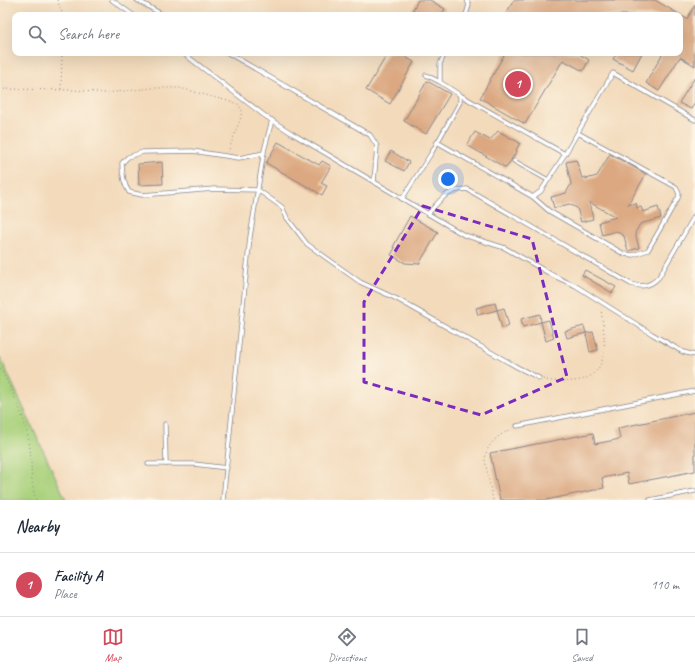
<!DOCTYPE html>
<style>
:root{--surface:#fff;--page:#f6f6f7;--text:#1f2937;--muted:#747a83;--line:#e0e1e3;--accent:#d1495b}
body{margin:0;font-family:Caveat,sans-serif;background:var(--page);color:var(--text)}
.you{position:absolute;left:448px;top:179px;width:14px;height:14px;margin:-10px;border:3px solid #fff;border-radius:50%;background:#1a73e8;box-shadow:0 0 0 6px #1a73e833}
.badge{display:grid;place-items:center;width:26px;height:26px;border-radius:50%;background:var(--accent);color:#fff;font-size:13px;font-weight:700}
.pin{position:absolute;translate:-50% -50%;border:2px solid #fff;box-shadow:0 1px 4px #0006}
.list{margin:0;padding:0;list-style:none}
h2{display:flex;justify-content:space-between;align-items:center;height:52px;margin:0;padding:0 16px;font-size:17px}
h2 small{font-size:13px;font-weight:400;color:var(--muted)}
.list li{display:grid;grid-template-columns:26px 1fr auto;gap:12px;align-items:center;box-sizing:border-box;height:64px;padding:0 16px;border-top:1px solid var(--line)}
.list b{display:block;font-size:15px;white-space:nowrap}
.list p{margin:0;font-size:13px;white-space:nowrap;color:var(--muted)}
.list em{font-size:13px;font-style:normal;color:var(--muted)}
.icon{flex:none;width:22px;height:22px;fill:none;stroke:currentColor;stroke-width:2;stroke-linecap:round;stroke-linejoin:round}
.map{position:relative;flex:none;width:695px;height:500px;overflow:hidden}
.search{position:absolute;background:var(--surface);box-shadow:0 4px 16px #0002;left:12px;right:12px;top:12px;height:44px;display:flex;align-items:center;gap:10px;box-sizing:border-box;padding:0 14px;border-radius:8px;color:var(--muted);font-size:15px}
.sheet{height:116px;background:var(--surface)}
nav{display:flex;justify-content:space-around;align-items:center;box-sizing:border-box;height:56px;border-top:1px solid var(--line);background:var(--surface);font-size:11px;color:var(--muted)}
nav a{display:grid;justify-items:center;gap:2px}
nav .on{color:var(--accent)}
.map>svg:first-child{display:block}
</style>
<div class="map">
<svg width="695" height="500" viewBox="0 0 695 500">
<rect width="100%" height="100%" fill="#fcf5e5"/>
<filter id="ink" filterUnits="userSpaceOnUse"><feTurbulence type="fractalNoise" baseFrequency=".025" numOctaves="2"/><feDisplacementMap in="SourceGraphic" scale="8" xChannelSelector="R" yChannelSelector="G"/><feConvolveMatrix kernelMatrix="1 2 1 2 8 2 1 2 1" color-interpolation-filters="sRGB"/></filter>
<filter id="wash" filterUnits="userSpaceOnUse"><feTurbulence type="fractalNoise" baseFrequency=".012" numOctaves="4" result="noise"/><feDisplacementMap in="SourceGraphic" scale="16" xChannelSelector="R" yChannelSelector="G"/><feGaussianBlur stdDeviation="0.9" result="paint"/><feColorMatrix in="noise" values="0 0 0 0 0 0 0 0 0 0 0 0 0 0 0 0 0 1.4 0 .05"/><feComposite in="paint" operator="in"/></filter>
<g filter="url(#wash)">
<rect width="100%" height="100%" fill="#f3dabb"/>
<!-- green -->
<polygon fill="#a9d17c" stroke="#62806d" points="0,357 66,500 0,500"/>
<g id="blocks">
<!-- building -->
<g fill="#dba881">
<polygon points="418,0 430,0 445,9 441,15 410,15"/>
<polygon points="514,0 655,0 687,19 695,5 695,66 680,57 659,91 646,83 663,53 680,53 680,15 505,15"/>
<polygon points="388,53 399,53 414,62 390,104 366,90"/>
<polygon points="505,53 578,53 589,60 583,71 563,60 525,124 480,98"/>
<polygon points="617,53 642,53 633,70 613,59"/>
<polygon points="695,77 695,102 691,109 679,103"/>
<polygon points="427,81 450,94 426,134 404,121"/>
<polygon points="498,131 520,143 516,150 517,151 506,168 467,145 475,132 490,140"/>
<polygon points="278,142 319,165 322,161 331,166 321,183 327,186 322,195 266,163"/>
<polygon points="391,151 409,162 404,171 385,161"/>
<polygon points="610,154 646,174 628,205 636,203 637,208 641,207 643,212 658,207 661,218 640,224 635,233 639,248 628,251 624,236 616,231 602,235 599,222 616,217 589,202 593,219 581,222 577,208 569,204 554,208 551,197 566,193 571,184 566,162 576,160 582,178 586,177 586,179 597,176"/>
<polygon points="162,162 163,184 139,185 138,164"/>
<polygon points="410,216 438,232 419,264 405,263 391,255 395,248 393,247"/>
<polygon points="585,270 616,287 612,293 582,275"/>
<polygon points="495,303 497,310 478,315 476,308"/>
<polygon points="504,308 509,326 502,328 497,310"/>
<polygon points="540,314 541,322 523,327 521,319"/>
<polygon points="549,320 554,338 546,341 541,322"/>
<polygon points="584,326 586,333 567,338 565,331"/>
<polygon points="593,332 598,350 590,352 586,333"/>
<polygon points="695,412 695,471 629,484 627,473 602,478 604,488 546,500 500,500 490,453 593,433 595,444 620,439 618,428"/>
</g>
</g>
</g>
<g filter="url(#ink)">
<use href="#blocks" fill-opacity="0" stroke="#87848c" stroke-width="1"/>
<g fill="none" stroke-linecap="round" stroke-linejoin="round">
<!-- service casing -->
<g stroke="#87848c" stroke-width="5">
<g id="service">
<polyline points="112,0 133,15"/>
<polyline points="137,0 163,15"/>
<polyline points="466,15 469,5 467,0"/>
<polyline points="183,53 265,116 293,134 464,235 505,248 556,277 576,286 652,334 683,352 695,355"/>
<polyline points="228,53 370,135 377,146 374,182"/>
<polyline points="426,75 440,82"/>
<polyline points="437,142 533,197 541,191 565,154 460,95"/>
<path d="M264 153 239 158 192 151 143 152 128 157 122 163C122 174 123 183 129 192L142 195 214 189 258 190 282 207 287 218 307 244 360 282 397 299 517 367 539 378"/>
<polyline points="565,154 613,73 695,120"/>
<polyline points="514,161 548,180"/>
<polyline points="533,197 549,211 624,254 633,255 648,250 678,198 679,194 676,187 578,133"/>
<polyline points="402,199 432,152 460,102 460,95 440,82 440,64 445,53"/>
<path d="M428 214C440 200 447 189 467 189L631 284C642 288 651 286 659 277L695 215"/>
<polyline points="165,424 166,464"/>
<polyline points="517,426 695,391"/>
<polyline points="148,464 194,464 227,468"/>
<polyline points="223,500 250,237 264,151 272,120"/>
<polyline points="650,500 695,491"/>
</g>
</g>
<!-- path -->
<g stroke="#87848c" stroke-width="1" stroke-dasharray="1 3" stroke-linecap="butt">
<polyline points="57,0 63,15"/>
<polyline points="0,89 74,90 105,93 153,88 180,88 228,101 238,104 242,110 241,117 228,152"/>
<polyline points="61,89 62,53"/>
<path d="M0 369C14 394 26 419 30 448 32 465 30 483 36 500"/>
<path d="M543 379C553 382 564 382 574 381 614 377 604 336 601 309"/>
<path d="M493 500 485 461C485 445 498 435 512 429"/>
</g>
<!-- service -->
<use href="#service" stroke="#fff" stroke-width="3.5"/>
</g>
</g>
<!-- marked area -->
<path fill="none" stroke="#7b2cbf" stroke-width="3" stroke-dasharray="8 5" stroke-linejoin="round" d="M423 206 532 239 567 377 481 415 364 382V302Z"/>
</svg>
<div class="you"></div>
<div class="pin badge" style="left:518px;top:84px">1</div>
<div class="search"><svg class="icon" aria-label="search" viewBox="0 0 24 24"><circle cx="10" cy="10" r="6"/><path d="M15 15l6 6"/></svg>Search here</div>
</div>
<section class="sheet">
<h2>Nearby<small></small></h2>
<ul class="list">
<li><span class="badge">1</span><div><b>Facility A</b><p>Place</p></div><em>110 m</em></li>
</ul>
</section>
<nav>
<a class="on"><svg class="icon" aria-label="map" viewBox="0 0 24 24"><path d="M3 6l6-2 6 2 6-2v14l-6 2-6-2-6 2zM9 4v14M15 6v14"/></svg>Map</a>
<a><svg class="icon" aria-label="directions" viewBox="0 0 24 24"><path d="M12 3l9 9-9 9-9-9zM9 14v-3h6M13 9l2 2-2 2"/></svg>Directions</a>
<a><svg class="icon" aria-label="saved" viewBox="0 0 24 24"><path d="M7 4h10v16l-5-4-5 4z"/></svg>Saved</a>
</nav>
